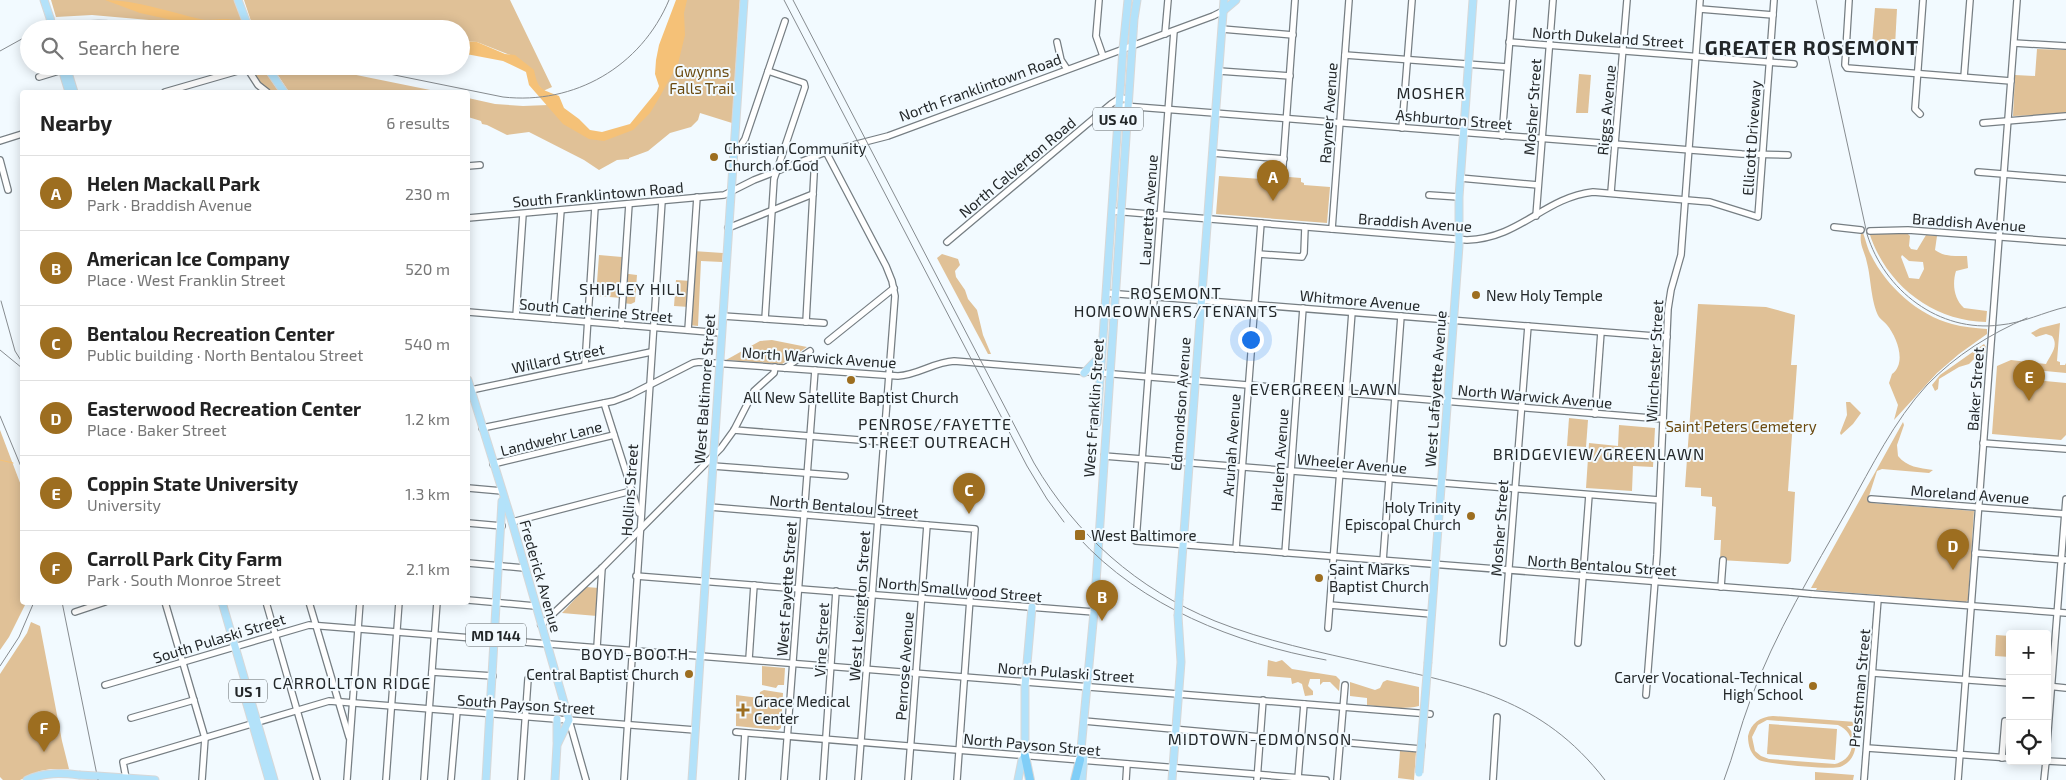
<!DOCTYPE html>
<meta charset="utf-8">
<style>
:root{--surface:#fff;--page:#f2f2f2;--text:#222;--muted:#767676;--line:#e0e0e0;--accent:#9d6e20}
body{margin:0;font-family:"Exo 2",sans-serif;background:var(--page);color:var(--text)}
.controls{position:absolute;right:15px;bottom:15px;display:grid;overflow:hidden;border-radius:5px;box-shadow:0 2px 12px #0003}
.controls button{width:45px;height:45px;display:grid;place-items:center;padding:0;border:0;border-bottom:1px solid var(--line);background:var(--surface);color:var(--text);font:25px sans-serif}
.you{position:absolute;left:1250px;top:339px;width:18px;height:18px;margin:-12px;border:4px solid #fff;border-radius:50%;background:#1a73e8;box-shadow:0 0 0 8px #1a73e833}
.badge{display:grid;place-items:center;width:32px;height:32px;border-radius:50%;background:var(--accent);color:#fff;font-size:16px;font-weight:700}
.pin{position:absolute;translate:-50% -41px;filter:drop-shadow(0 1px 2px #0008)}
.pin::after{content:'';position:absolute;top:26px;width:18px;height:15px;background:inherit;clip-path:polygon(0 0,100% 0,50% 100%)}
.list{margin:0;padding:0;list-style:none}
h2{display:flex;justify-content:space-between;align-items:center;height:65px;margin:0;padding:0 20px;font-size:21px}
h2 small{font-size:16px;font-weight:400;color:var(--muted)}
.list li{display:grid;grid-template-columns:32px 1fr auto;gap:15px;align-items:center;box-sizing:border-box;height:75px;padding:0 20px;border-top:1px solid var(--line)}
.list b{display:block;font-size:19px;white-space:nowrap}
.list p{margin:0;font-size:16px;white-space:nowrap;color:var(--muted)}
.list em{font-size:16px;font-style:normal;color:var(--muted)}
.icon{flex:none;width:28px;height:28px;fill:none;stroke:currentColor;stroke-width:2;stroke-linecap:round;stroke-linejoin:round}
.map{position:relative;flex:none;width:2066px;height:780px;overflow:hidden}
.search{position:absolute;background:var(--surface);box-shadow:0 2px 12px #0003;left:20px;top:20px;width:450px;height:55px;display:flex;align-items:center;gap:12px;box-sizing:border-box;padding:0 18px;border-radius:28px;color:var(--muted);font-size:19px}
.panel{position:absolute;background:var(--surface);box-shadow:0 2px 12px #0003;left:20px;top:90px;width:450px;height:515px;border-radius:5px}
.map>svg:first-child{display:block}
</style>
<div class="map">
<svg width="2066" height="780" viewBox="0 0 2066 780">
<rect width="100%" height="100%" fill="#f2faff"/>
<!-- green -->
<g fill="#e0c197" fill-rule="evenodd">
<polygon points="51,0 234,0 245,29 192,29 149,20 92,15 56,17"/>
<polygon points="244,0 510,0 552,87 543,91 535,81 535,77 518,58 477,42 461,41 461,29 264,29 252,24"/>
<polygon points="682,0 740,0 732,123 700,113 698,120 691,127 670,133 648,151 629,158 629,159 617,160 599,170 584,160 529,132 507,135 487,125 482,124 481,121 468,117 468,98 495,104 523,106 548,105 597,135 633,125 665,84"/>
<polygon points="1875,8 1897,9 1895,46 1872,44"/>
<polygon points="2037,49 2066,50 2066,114 2013,116 2015,75 2035,76"/>
<polygon points="272,66 312,66 440,92 289,92"/>
<polygon points="263,69 264,70 279,92 271,92 260,83 253,73"/>
<polygon points="1579,74 1591,75 1588,113 1576,113"/>
<polygon points="1219,176 1288,181 1289,177 1301,178 1301,182 1304,183 1304,185 1330,187 1327,223 1216,214"/>
<path d="M1892 231 1907 233 1910 236 1909 246 1911 249 1917 250 1926 235 1937 236 1935 250C1944 257 1956 256 1967 256L1968 268 1956 271C1952 284 1954 299 1964 308L1987 311 1986 322C1932 321 1885 284 1869 232ZM1902 255 1909 261 1923 262 1924 269 1919 279 1909 278 1901 257Z"/>
<path d="M1861 233H1863C1866 240 1867 248 1871 255 1886 286 1918 315 1952 324 1963 327 1975 328 1987 329V334L1959 354 1937 373 1894 420 1898 405 1889 383 1892 374C1907 363 1897 337 1887 325 1885 322 1881 320 1879 317 1871 303 1871 278 1867 263 1865 252 1859 245 1861 233Z"/>
<polygon points="693,251 723,253 722,262 701,261 698,326 688,325 689,307 674,306 676,280 691,281"/>
<polygon points="942,254 958,259 960,265 955,271 956,277 965,290 968,299 977,310 983,335 991,354 988,354 937,258"/>
<polygon points="599,255 622,257 621,273 637,275 635,302 631,304 622,303 622,298 596,296"/>
<polygon points="1698,304 1766,307 1795,315 1791,365 1797,365 1788,491 1795,492 1791,561 1788,564 1720,560 1721,540 1714,540 1716,507 1712,506 1712,497 1701,496 1701,488 1685,487"/>
<path d="M2060 323 2057 361 2060 362V365H2065L2066 363V373L2024 369 2023 379 2066 383V435L2061 440 1992 434 1997 366 2011 360 2046 364C2051 354 2059 346 2052 336L2046 334 2036 337 2031 333 2040 328Z"/>
<polygon points="772,340 807,347 782,364 726,360 760,341"/>
<polygon points="1984,344 1986,347 1985,354 1979,354 1969,364 1959,367 1939,379 1938,389 1935,391 1932,385 1940,375"/>
<polygon points="1846,402 1850,402 1861,413 1853,424 1841,435 1840,433 1847,415"/>
<polygon points="1569,418 1588,420 1586,447 1567,446"/>
<path d="M1903 422 1904 425 1897 445 1898 456C1907 467 1919 468 1933 470L1929 473 1882 469 1877 471 1869 496 1872 503 1974 511 1968 600 1966 602 1816 590 1817 588H1811Z"/>
<polygon points="1619,425 1655,428 1653,467 1633,466 1632,491 1586,488 1589,443 1618,446"/>
<polygon points="0,430 22,488 22,602 26,603 9,637 0,650"/>
<polygon points="586,587 599,588 597,616 562,613"/>
<polygon points="31,622 40,626 62,741 69,769 51,769 40,771 20,780 3,780 0,777 0,674 27,633"/>
<polygon points="1996,635 2010,636 2010,657 1995,656"/>
<polygon points="1268,660 1276,662 1282,660 1292,669 1336,676 1340,680 1339,691 1330,682 1323,682 1320,685 1320,679 1310,679 1308,686 1313,691 1313,695 1305,696 1302,684 1298,682 1292,684 1291,678 1267,676"/>
<polygon points="762,666 785,668 784,685 778,685 776,688 762,685"/>
<path d="M1387 680 1419 687V706C1403 710 1383 707 1367 705V698L1350 696V682L1375 690 1380 688 1383 682Z"/>
<polygon points="764,690 783,693 781,728 778,730 736,726 736,695 759,698 760,692"/>
<path d="M1773 716 1856 722V726H1847C1860 738 1858 760 1840 767 1831 770 1767 764 1759 760 1751 755 1748 746 1748 736 1751 723 1760 717 1773 716ZM1767 720 1838 725C1858 734 1856 759 1835 764L1769 759 1761 756 1755 751 1752 737 1758 725Z"/>
<polygon points="1769,724 1837,729 1835,760 1767,754"/>
<polygon points="1400,751 1416,752 1414,780 1398,778"/>
<polygon points="1815,772 1854,775 1853,780 1815,780"/>
</g>
<!-- water -->
<g fill="#f5c177">
<path d="M105 0C137 0 169 12 200 19 208 21 215 19 223 19 237 19 253 23 265 29H213L140 13Z"/>
<path d="M676 0H687L684 13 685 35 678 64 659 98 650 113 633 130 604 141 589 139 563 124 529 85 526 72 522 70 503 61 461 53V41L477 42 505 54 515 55 534 70C538 90 541 89 559 96L564 108 579 119 590 130 602 132 630 124 657 91 659 86 655 74 656 60 659 45Z"/>
</g>
<g fill="none" stroke-linecap="round" stroke-linejoin="round">
<!-- stream -->
<polyline stroke="#f5c177" stroke-width="1" points="0,460 13,463"/>
<!-- minor casing -->
<g stroke="#767e83" stroke-width="8">
<g id="minor">
<polyline points="1099,0 1096,36 1103,56"/>
<polyline points="1849,0 1845,65 1847,68 2011,81"/>
<polyline points="1700,9 1773,15"/>
<polyline points="1222,29 1293,35"/>
<polyline points="1174,31 1136,541 1791,592"/>
<polyline points="1165,34 1168,0"/>
<polyline points="1057,42 1061,60 1067,69"/>
<polyline points="1509,42 1794,64"/>
<polyline points="2014,43 2066,46"/>
<polyline points="1345,55 1507,67"/>
<polyline points="247,68 258,85 267,92"/>
<polyline points="1219,71 1290,76"/>
<polyline points="39,77 62,70"/>
<polyline points="1964,77 1970,0"/>
<polyline points="165,92 255,66"/>
<polyline points="1124,106 1742,154 1788,155"/>
<polyline points="1920,114 1915,109 1923,0"/>
<polyline points="1983,123 2066,116"/>
<polyline points="1402,128 1412,0"/>
<polyline points="1502,136 1513,0"/>
<polyline points="0,141 22,134"/>
<polyline points="733,149 741,145 745,139 785,21"/>
<polyline points="826,152 886,266 892,281 895,296 858,780"/>
<polyline points="1213,153 1284,159"/>
<polyline points="0,160 8,190"/>
<polyline points="468,166 480,165"/>
<polyline points="1978,172 2066,179"/>
<polyline points="1460,178 1538,185"/>
<polyline points="1282,179 1295,0"/>
<polyline points="1611,192 1627,0"/>
<polyline points="1429,195 1459,197"/>
<path d="M1112 211 1467 240C1521 238 1543 198 1593 192L1710 202 1758 217 1774 0"/>
<polyline points="1536,216 1553,0"/>
<polyline points="468,218 724,195 754,180 826,152 888,136 1213,16 1223,11"/>
<polyline points="1834,227 1861,230"/>
<polyline points="728,228 813,194"/>
<polyline points="1332,229 1349,0"/>
<polyline points="1870,231 1908,230 2066,242"/>
<polyline points="947,242 1111,104 1120,98 1129,99"/>
<polyline points="1259,254 1302,257 1304,253 1305,227"/>
<polyline points="1106,293 1667,337"/>
<polyline points="468,312 721,333"/>
<polyline points="516,316 523,214"/>
<polyline points="723,316 824,323"/>
<polyline points="553,319 561,210"/>
<polyline points="765,319 774,179 805,87 804,83 768,71"/>
<polyline points="806,322 815,156"/>
<polyline points="621,325 629,204"/>
<polyline points="688,330 697,197"/>
<polyline points="828,341 894,288"/>
<polyline points="585,365 595,207"/>
<polyline points="785,368 810,351"/>
<polyline points="471,390 651,352"/>
<polyline points="604,403 639,513"/>
<polyline points="1595,414 1601,332"/>
<path d="M482 428 614 401 630 395 693 363 699 362 898 376C918 375 934 362 954 361L1663 419"/>
<polyline points="734,430 910,444"/>
<polyline points="1983,443 2066,449"/>
<polyline points="1104,456 1659,500"/>
<polyline points="493,464 614,435"/>
<polyline points="713,466 845,476"/>
<polyline points="468,488 502,491"/>
<polyline points="1871,499 2066,514"/>
<polyline points="710,507 975,529 957,780"/>
<polyline points="512,522 631,491"/>
<polyline points="468,523 502,526"/>
<polyline points="1236,549 1261,223"/>
<polyline points="1285,553 1303,308"/>
<polyline points="1975,553 2066,560"/>
<polyline points="1383,561 1401,316"/>
<polyline points="468,563 524,568"/>
<polyline points="636,576 1094,612"/>
<polyline points="1721,587 1723,560"/>
<polyline points="1812,594 2066,613"/>
<polyline points="468,600 535,606"/>
<polyline points="165,602 205,738 202,780"/>
<polyline points="266,602 317,780"/>
<polyline points="309,602 349,737"/>
<polyline points="1330,605 1431,614"/>
<polyline points="75,612 105,602"/>
<polyline points="541,625 602,568 721,448 734,430 754,391 774,373 775,367"/>
<polyline points="1328,628 1352,312"/>
<polyline points="1503,643 1528,326"/>
<polyline points="1578,643 1589,495"/>
<polyline points="597,647 602,568"/>
<polyline points="749,659 754,585"/>
<polyline points="432,672 493,676"/>
<polyline points="1873,673 2010,683"/>
<polyline points="105,685 309,625 1430,714"/>
<polyline points="2047,686 2066,688"/>
<polyline points="1646,695 1657,555 1668,309 1671,290 1681,255 1700,0"/>
<polyline points="131,718 194,700"/>
<polyline points="569,720 586,780"/>
<polyline points="1084,721 1261,737"/>
<polyline points="736,732 1326,780"/>
<polyline points="1340,742 1421,749 1422,744"/>
<polyline points="2047,744 2066,499"/>
<polyline points="1867,748 2010,758"/>
<polyline points="2002,758 2005,721"/>
<polyline points="2047,761 2066,762"/>
<polyline points="126,778 123,762 329,701 695,730"/>
<polyline points="1298,778 1304,704"/>
<polyline points="347,780 360,602"/>
<polyline points="386,780 399,602"/>
<polyline points="424,780 437,602"/>
<polyline points="451,780 457,711"/>
<polyline points="521,780 528,679"/>
<polyline points="624,780 662,201"/>
<polyline points="742,780 745,733"/>
<polyline points="784,780 815,370"/>
<polyline points="823,780 836,591"/>
<polyline points="908,780 927,525"/>
<polyline points="1126,780 1127,764"/>
<polyline points="1257,780 1263,700"/>
<polyline points="1337,780 1345,685"/>
<polyline points="1493,780 1497,717"/>
<polyline points="1864,780 1878,599"/>
<polyline points="1958,780 2017,0"/>
<polyline points="2044,780 2046,761"/>
</g>
</g>
<!-- major casing -->
<g stroke="#d7d8d8" stroke-width="9">
<g id="major">
<polyline points="44,0 50,18"/>
<polyline points="238,0 249,29"/>
<polyline points="1223,11 1236,0"/>
<polyline points="61,66 69,92"/>
<polyline points="66,66 74,92"/>
<polyline points="266,66 284,92"/>
<polyline points="1084,373 1101,355"/>
<polyline points="468,380 512,522 569,720 557,745 555,780"/>
<polyline points="1097,423 1123,49 1128,0"/>
<polyline points="1179,599 1224,0"/>
<polyline points="222,602 274,780"/>
<polyline points="1428,662 1459,246 1459,197 1473,0"/>
<polyline points="241,684 269,780"/>
<polyline points="557,719 557,742"/>
<polyline points="1080,760 1094,612 1134,19 1137,0"/>
<polyline points="97,776 155,780"/>
<path d="M27 780C44 772 62 773 79 775"/>
<polyline points="486,780 502,501"/>
<polyline points="692,780 744,0"/>
<polyline points="1018,780 1022,760 1025,756 1025,686 1032,607"/>
<polyline points="1082,780 1084,755"/>
<polyline points="1172,780 1181,662 1178,616"/>
</g>
</g>
<!-- highway casing -->
<g stroke="#d7d8d8" stroke-width="10">
<g id="highway">
<polyline points="1025,756 1030,780"/>
<polyline points="1075,780 1080,760"/>
</g>
</g>
<!-- minor -->
<use href="#minor" stroke="#fff" stroke-width="5.5"/>
<!-- major -->
<use href="#major" stroke="#b3e2fa" stroke-width="7"/>
<!-- highway -->
<use href="#highway" stroke="#80cef7" stroke-width="8"/>
<!-- rail -->
<g stroke="#868b8f" stroke-width="1">
<polyline points="784,0 1027,466 1047,499 1064,522"/>
<path d="M793 0 1034 463C1076 535 1137 589 1215 621 1265 641 1319 652 1372 664 1466 685 1542 698 1605 780"/>
<path d="M1816 0 1867 234C1884 290 1939 333 2000 325 2023 323 2044 312 2066 307"/>
<path d="M44 29C86 15 126 20 169 29"/>
<polyline points="0,51 29,35"/>
<path d="M350 66 503 97C574 105 641 67 669 0"/>
<polyline points="1,301 15,351 22,362"/>
<polyline points="0,350 22,368"/>
<polyline points="0,416 22,469"/>
<path d="M1078 537C1142 607 1234 643 1326 660"/>
<polyline points="62,602 98,780"/>
<polyline points="0,666 19,637 34,602"/>
<path d="M1724 780C1734 754 1740 727 1750 701 1775 633 1813 571 1848 509 1872 466 1894 421 1927 385 1956 355 1990 334 2027 318"/>
</g>
<!-- minor-bridge casing -->
<g stroke="#767e83" stroke-width="8" stroke-linecap="butt">
<polyline id="minor-bridge" points="1791,592 1812,594"/>
</g>
<!-- major-bridge casing -->
<g stroke="#d7d8d8" stroke-width="9" stroke-linecap="butt">
<g id="major-bridge">
<polyline points="50,18 53,29"/>
<polyline points="1178,616 1179,599"/>
<polyline points="1419,773 1428,662"/>
<polyline points="79,775 97,776"/>
</g>
</g>
<!-- minor-bridge -->
<use href="#minor-bridge" stroke="#fff" stroke-width="5.5"/>
<!-- major-bridge -->
<use href="#major-bridge" stroke="#b3e2fa" stroke-width="7"/>
</g>
<!-- markers -->
<g fill="#9d6e20" stroke="#f2faff" stroke-width="2">
<circle cx="714" cy="157" r="5"/>
<circle cx="1476" cy="295" r="5"/>
<circle cx="851" cy="380" r="5"/>
<circle cx="1471" cy="516" r="5"/>
<rect x="1074" y="529" width="12" height="12" rx="2.5"/>
<circle cx="1319" cy="578" r="5"/>
<circle cx="689" cy="674" r="5"/>
<circle cx="1813" cy="686" r="5"/>
<path d="M740.5 702.5h5v5h5v5h-5v5h-5v-5h-5v-5h5z"/>
</g>
<g text-anchor="middle" dominant-baseline="central" stroke-width="4" stroke-linejoin="round" paint-order="stroke">
<!-- shield labels -->
<g fill="#f2faff" stroke="#616669" stroke-width="1">
<rect x="1093" y="107.5" width="50" height="23" rx="4"/>
<rect x="466" y="623.5" width="60" height="23" rx="4"/>
<rect x="229" y="679.5" width="38" height="23" rx="4"/>
</g>
<g font-size="14" font-weight="bold" fill="#232729">
<text x="1118" y="119">US 40</text>
<text x="496" y="635">MD 144</text>
<text x="248" y="691">US 1</text>
</g>
<!-- street labels -->
<g font-size="15" fill="#232729" stroke="#f2faff">
<text transform="translate(1608 37) rotate(4)">North Dukeland Street</text>
<text transform="translate(980 87) rotate(-20)">North Franklintown Road</text>
<text transform="translate(1532 107) rotate(-86)">Mosher Street</text>
<text transform="translate(1606 110) rotate(-85)">Riggs Avenue</text>
<text transform="translate(1328 113) rotate(-86)">Rayner Avenue</text>
<text transform="translate(1454 119) rotate(5)">Ashburton Street</text>
<text transform="translate(1751 138) rotate(-86)">Ellicott Driveway</text>
<text transform="translate(1017 167) rotate(-40)">North Calverton Road</text>
<text transform="translate(598 194) rotate(-5)">South Franklintown Road</text>
<text transform="translate(1148 210) rotate(-86)">Lauretta Avenue</text>
<text transform="translate(1415 222) rotate(4)">Braddish Avenue</text>
<text transform="translate(1969 222) rotate(4)">Braddish Avenue</text>
<text transform="translate(1360 300) rotate(5)">Whitmore Avenue</text>
<text transform="translate(596 310) rotate(5)">South Catherine Street</text>
<text transform="translate(819 357) rotate(4)">North Warwick Avenue</text>
<text transform="translate(558 358) rotate(-12)">Willard Street</text>
<text transform="translate(1654 361) rotate(-87)">Winchester Street</text>
<text transform="translate(704 389) rotate(-86)">West Baltimore Street</text>
<text transform="translate(1435 389) rotate(-86)">West Lafayette Avenue</text>
<text transform="translate(1975 389) rotate(-86)">Baker Street</text>
<text transform="translate(1535 396) rotate(5)">North Warwick Avenue</text>
<text transform="translate(1180 404) rotate(-86)">Edmondson Avenue</text>
<text transform="translate(1093 408) rotate(-86)">West Franklin Street</text>
<text transform="translate(551 438) rotate(-14)">Landwehr Lane</text>
<text transform="translate(1231 445) rotate(-86)">Arunah Avenue</text>
<text transform="translate(1279 460) rotate(-86)">Harlem Avenue</text>
<text transform="translate(1352 463) rotate(5)">Wheeler Avenue</text>
<text transform="translate(629 490) rotate(-86)">Hollins Street</text>
<text transform="translate(1970 494) rotate(4)">Moreland Avenue</text>
<text transform="translate(844 506) rotate(5)">North Bentalou Street</text>
<text transform="translate(1499 528) rotate(-86)">Mosher Street</text>
<text transform="translate(1602 565) rotate(4)">North Bentalou Street</text>
<text transform="translate(541 576) rotate(74)">Frederick Avenue</text>
<text transform="translate(786 589) rotate(-86)">West Fayette Street</text>
<text transform="translate(960 589) rotate(5)">North Smallwood Street</text>
<text transform="translate(859 606) rotate(-86)">West Lexington Street</text>
<text transform="translate(219 638) rotate(-17)">South Pulaski Street</text>
<text transform="translate(821 640) rotate(-87)">Vine Street</text>
<text transform="translate(904 666) rotate(-86)">Penrose Avenue</text>
<text transform="translate(1066 672) rotate(4)">North Pulaski Street</text>
<text transform="translate(1859 688) rotate(-85)">Presstman Street</text>
<text transform="translate(526 704) rotate(4)">South Payson Street</text>
<text transform="translate(1032 744) rotate(5)">North Payson Street</text>
</g>
<!-- park labels -->
<g font-size="15" fill="#6a490f" stroke="#f2faff">
<text x="702" y="71">Gwynns<tspan x="702" dy="17">Falls Trail</tspan></text>
<text x="1741" y="426">Saint Peters Cemetery</text>
</g>
<!-- poi labels -->
<g font-size="15" fill="#232729" stroke="#f2faff" text-anchor="start">
<text x="724" y="148">Christian Community<tspan x="724" dy="17">Church of God</tspan></text>
<text x="1486" y="295">New Holy Temple</text>
<text x="851" y="397" text-anchor="middle">All New Satellite Baptist Church</text>
<text x="1461" y="507" text-anchor="end">Holy Trinity<tspan x="1461" dy="17">Episcopal Church</tspan></text>
<text x="1091" y="535">West Baltimore</text>
<text x="1329" y="569">Saint Marks<tspan x="1329" dy="17">Baptist Church</tspan></text>
<text x="679" y="674" text-anchor="end">Central Baptist Church</text>
<text x="1803" y="677" text-anchor="end">Carver Vocational-Technical<tspan x="1803" dy="17">High School</tspan></text>
<text x="754" y="701">Grace Medical<tspan x="754" dy="17">Center</tspan></text>
</g>
<!-- neighbourhood labels -->
<g font-size="16" letter-spacing="1" fill="#232729" stroke="#f2faff">
<text x="1431" y="92">MOSHER</text>
<text x="632" y="288">SHIPLEY HILL</text>
<text x="1176" y="292">ROSEMONT<tspan x="1176" dy="18">HOMEOWNERS/TENANTS</tspan></text>
<text x="1324" y="388">EVERGREEN LAWN</text>
<text x="935" y="423">PENROSE/FAYETTE<tspan x="935" dy="18">STREET OUTREACH</tspan></text>
<text x="1599" y="453">BRIDGEVIEW/GREENLAWN</text>
<text x="635" y="653">BOYD-BOOTH</text>
<text x="352" y="682">CARROLLTON RIDGE</text>
<text x="1260" y="738">MIDTOWN-EDMONSON</text>
</g>
<!-- district labels -->
<g font-size="20" font-weight="bold" letter-spacing="1" fill="#232729" stroke="#f2faff">
<text x="1812" y="47">GREATER ROSEMONT</text>
</g>
</g>
</svg>
<div class="controls">
<button>+</button>
<button>−</button>
<button><svg class="icon" aria-label="locate" viewBox="0 0 24 24"><circle cx="12" cy="12" r="6"/><path d="M12 2v4M12 18v4M2 12h4M18 12h4"/></svg></button>
</div>
<div class="you"></div>
<div class="pin badge" style="left:1273px;top:201px">A</div>
<div class="pin badge" style="left:1102px;top:621px">B</div>
<div class="pin badge" style="left:969px;top:514px">C</div>
<div class="pin badge" style="left:1953px;top:570px">D</div>
<div class="pin badge" style="left:2029px;top:401px">E</div>
<div class="pin badge" style="left:44px;top:752px">F</div>
<div class="search"><svg class="icon" aria-label="search" viewBox="0 0 24 24"><circle cx="10" cy="10" r="6"/><path d="M15 15l6 6"/></svg>Search here</div>
<section class="panel">
<h2>Nearby<small>6 results</small></h2>
<ul class="list">
<li><span class="badge">A</span><div><b>Helen Mackall Park</b><p>Park · Braddish Avenue</p></div><em>230 m</em></li>
<li><span class="badge">B</span><div><b>American Ice Company</b><p>Place · West Franklin Street</p></div><em>520 m</em></li>
<li><span class="badge">C</span><div><b>Bentalou Recreation Center</b><p>Public building · North Bentalou Street</p></div><em>540 m</em></li>
<li><span class="badge">D</span><div><b>Easterwood Recreation Center</b><p>Place · Baker Street</p></div><em>1.2 km</em></li>
<li><span class="badge">E</span><div><b>Coppin State University</b><p>University</p></div><em>1.3 km</em></li>
<li><span class="badge">F</span><div><b>Carroll Park City Farm</b><p>Park · South Monroe Street</p></div><em>2.1 km</em></li>
</ul>
</section>
</div>
